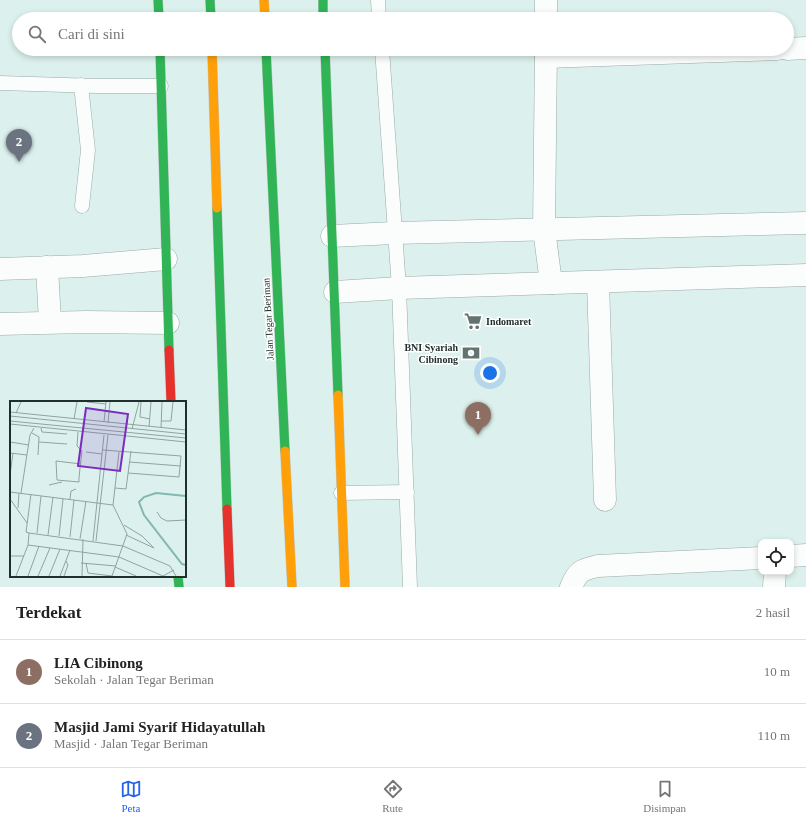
<!DOCTYPE html>
<html lang="id">
<meta charset="utf-8">
<style>
:root{--surface:#fff;--page:#f6f6f6;--text:#222;--muted:#767676;--line:#e0e0e0;--accent:#2563eb}
body{margin:0;font-family:Georgia,serif;background:var(--page);color:var(--text)}
.controls{position:absolute;right:12px;bottom:12px;display:grid;overflow:hidden;border-radius:8px;box-shadow:0 2px 6px #0003}
.controls button{width:36px;height:36px;display:grid;place-items:center;padding:0;border:0;border-bottom:1px solid var(--line);background:var(--surface);color:var(--text);font:20px sans-serif}
.you{position:absolute;left:490px;top:373px;width:14px;height:14px;margin:-10px;border:3px solid #fff;border-radius:50%;background:#1a73e8;box-shadow:0 0 0 6px #1a73e833}
.badge{display:grid;place-items:center;width:26px;height:26px;border-radius:50%;background:var(--accent);color:#fff;font-size:13px;font-weight:700}
.pin{position:absolute;translate:-50% -33px;filter:drop-shadow(0 1px 2px #0008)}
.pin::after{content:'';position:absolute;top:21px;width:14px;height:12px;background:inherit;clip-path:polygon(0 0,100% 0,50% 100%)}
.list{margin:0;padding:0;list-style:none}
h2{display:flex;justify-content:space-between;align-items:center;height:52px;margin:0;padding:0 16px;font-size:17px}
h2 small{font-size:13px;font-weight:400;color:var(--muted)}
.list li{display:grid;grid-template-columns:26px 1fr auto;gap:12px;align-items:center;box-sizing:border-box;height:64px;padding:0 16px;border-top:1px solid var(--line)}
.list b{display:block;font-size:15px;white-space:nowrap}
.list p{margin:0;font-size:13px;white-space:nowrap;color:var(--muted)}
.list em{font-size:13px;font-style:normal;color:var(--muted)}
.icon{flex:none;width:22px;height:22px;fill:none;stroke:currentColor;stroke-width:2;stroke-linecap:round;stroke-linejoin:round}
.map{position:relative;flex:none;width:806px;height:587px;overflow:hidden}
.search{position:absolute;background:var(--surface);box-shadow:0 2px 6px #0003;left:12px;right:12px;top:12px;height:44px;display:flex;align-items:center;gap:10px;box-sizing:border-box;padding:0 14px;border-radius:22px;color:var(--muted);font-size:15px}
.sheet{height:180px;background:var(--surface)}
nav{display:flex;justify-content:space-around;align-items:center;box-sizing:border-box;height:56px;border-top:1px solid var(--line);background:var(--surface);font-size:11px;color:var(--muted)}
nav a{display:grid;justify-items:center;gap:2px}
nav .on{color:var(--accent)}
.map>svg:first-child{display:block}
</style>
<div class="map">
<svg width="806" height="587" viewBox="0 0 806 587">
<rect width="100%" height="100%" fill="#dcf1ed"/>
<g fill="none" stroke-linecap="round" stroke-linejoin="round">
<!-- lane casing -->
<g stroke="#99aaa7" stroke-width="15">
<g id="lane">
<polyline points="378,0 379,19"/>
<polyline points="382,49 399,288 410,587"/>
<polyline points="0,83 97,86 161,86"/>
<polyline points="81,85 88,150 82,206"/>
<polyline points="341,493 407,492"/>
</g>
</g>
<!-- street casing -->
<g stroke="#99aaa7" stroke-width="23">
<g id="street">
<polyline points="546,0 546,19"/>
<polyline points="546,49 544,229 551,283"/>
<polyline points="787,49 806,48"/>
<polyline points="546,57 777,49"/>
<polyline points="332,236 394,233 806,223"/>
<polyline points="47,267 50,322"/>
<polyline points="0,269 83,266 166,259"/>
<polyline points="598,282 605,500"/>
<polyline points="335,292 399,288 806,275"/>
<polyline points="0,324 86,322 168,323"/>
<polyline points="791,556 806,555"/>
<path d="M571 587C578 570 582 570 598 566L761 558"/>
<polyline points="774,587 775,572"/>
</g>
</g>
<!-- fast casing -->
<g stroke="#c1cdca" stroke-width="10">
<g id="fast">
<polyline points="158,0 159,19"/>
<polyline points="210,0 211,19"/>
<polyline points="323,0 323,19"/>
<polyline points="160,49 169,350"/>
<polyline points="266,49 285,451"/>
<polyline points="325,49 338,395"/>
<polyline points="217,208 227,509"/>
<polyline points="178,576 179,587"/>
</g>
</g>
<!-- slow casing -->
<g stroke="#c1cdca" stroke-width="10">
<g id="slow">
<polyline points="264,0 265,19"/>
<polyline points="212,49 217,208"/>
<polyline points="338,395 345,587"/>
<polyline points="285,451 292,587"/>
</g>
</g>
<!-- jam casing -->
<g stroke="#c1cdca" stroke-width="10">
<g id="jam">
<polyline points="169,350 171,402"/>
<polyline points="227,509 230,587"/>
</g>
</g>
<!-- lane -->
<use href="#lane" stroke="#fafdfc" stroke-width="14"/>
<!-- street -->
<use href="#street" stroke="#fafdfc" stroke-width="22"/>
<!-- fast -->
<use href="#fast" stroke="#30b455" stroke-width="9"/>
<!-- slow -->
<use href="#slow" stroke="#ff9f0a" stroke-width="9"/>
<!-- jam -->
<use href="#jam" stroke="#e5322d" stroke-width="9"/>
</g>
<!-- icons -->
<defs>
<g id="supermarket-bare" transform="scale(1.38)"><path d="M-6-5.5h2.5l.6 2H6L4.5 2H-2.5L-4.4-4H-6ZM-1.5 3.2a1.3 1.3 0 1 0 .1 0ZM3 3.2a1.3 1.3 0 1 0 .1 0Z" fill="#627370" stroke="#fff" stroke-width="2.5" paint-order="stroke"/></g>
<g id="bank-bare" transform="scale(1.38)"><path d="M-6-4H6V4H-6ZM0-2.3a2.3 2.3 0 1 0 0 4.6a2.3 2.3 0 1 0 0-4.6Z" fill="#627370" stroke="#fff" stroke-width="2.5" paint-order="stroke"/></g>
</defs>
<g fill-rule="evenodd">
<use href="#supermarket-bare" x="473" y="321"/>
<use href="#bank-bare" x="471" y="353"/>
</g>
<g text-anchor="middle" dominant-baseline="central" stroke-width="3" stroke-linejoin="round" paint-order="stroke">
<!-- street labels -->
<g font-size="10" fill="#202f2c" stroke="#fff">
<text transform="translate(268 319) rotate(-93)">Jalan Tegar Beriman</text>
</g>
<!-- poi labels -->
<g font-size="10" font-weight="bold" fill="#202f2c" stroke="#fff" text-anchor="start">
<text x="486" y="321">Indomaret</text>
<text x="458" y="347" text-anchor="end">BNI Syariah<tspan x="458" dy="12">Cibinong</tspan></text>
</g>
</g>
<!-- overview -->
<g transform="translate(10 401)">
<rect width="176" height="176" fill="#dcf1ed"/>
<path fill="none" stroke="#82b8b0" stroke-width="2" d="M176 95 146 92 134 96 129 101 134 114 172 163 176 164"/>
<path fill="none" stroke="#91a3a0" stroke-width="1" d="M77 1 96 3M131 1 130 16 140 18M0 11 176 29M6 12 11 1M0 15 176 33M64 18 67 1M0 20 176 37M151 20H161L163 1M94 21 96 1M98 22 100 1M0 23 176 41M139 26 141 1M31 27 32 31 57 33M151 27 152 1M122 28 129 1M68 31 67 45 72 50 70 67 69 77V81L47 79 46 60 71 63M22 32 29 36 28 54M0 41 19 44M29 41 57 43M93 49 171 55 169 76 118 72M76 51 92 53M0 52 17 54M119 61 171 65M0 74 3 52M39 84 52 81M105 87 116 88 121 50M0 91 103 104M11 92 20 34 24 27M0 98 17 122M60 98 61 90 66 88M8 107 9 92M147 111 151 117 157 120 176 119M114 124 132 135 144 147 116 134M19 132 113 145 160 165 166 175M27 132 31 95M38 134 43 96M49 135 53 98M60 136 64 99M70 138 76 100M83 140 94 34M86 140 98 34M18 144 109 156 153 175M0 155H14M71 162 106 165M76 162 78 172 102 175M105 166 126 175M6 175 18 144 19 132 16 131 21 93M18 175 29 145M28 175 40 147M39 175 50 148M50 175 60 149M54 175 58 164 56 160M72 175 73 138M102 175 117 133 103 104 109 51M153 175 164 169"/>
<path fill="#7b2cbf" fill-opacity="0.15" stroke="#7b2cbf" stroke-width="2" d="M76 7 118 13 110 70 68 65Z"/>
<rect width="176" height="176" fill="none" stroke="#202f2c" stroke-width="2"/>
</g>
</svg>
<div class="controls">
<button><svg class="icon" aria-label="locate" viewBox="0 0 24 24"><circle cx="12" cy="12" r="6"/><path d="M12 2v4M12 18v4M2 12h4M18 12h4"/></svg></button>
</div>
<div class="you"></div>
<div class="pin badge" style="left:478px;top:435px;background:#8d6e63">1</div>
<div class="pin badge" style="left:19px;top:162px;background:#6b7280">2</div>
<div class="search"><svg class="icon" aria-label="search" viewBox="0 0 24 24"><circle cx="10" cy="10" r="6"/><path d="M15 15l6 6"/></svg>Cari di sini</div>
</div>
<section class="sheet">
<h2>Terdekat<small>2 hasil</small></h2>
<ul class="list">
<li><span class="badge" style="background:#8d6e63">1</span><div><b>LIA Cibinong</b><p>Sekolah · Jalan Tegar Beriman</p></div><em>10 m</em></li>
<li><span class="badge" style="background:#6b7280">2</span><div><b>Masjid Jami Syarif Hidayatullah</b><p>Masjid · Jalan Tegar Beriman</p></div><em>110 m</em></li>
</ul>
</section>
<nav>
<a class="on"><svg class="icon" aria-label="map" viewBox="0 0 24 24"><path d="M3 6l6-2 6 2 6-2v14l-6 2-6-2-6 2zM9 4v14M15 6v14"/></svg>Peta</a>
<a><svg class="icon" aria-label="directions" viewBox="0 0 24 24"><path d="M12 3l9 9-9 9-9-9zM9 14v-3h6M13 9l2 2-2 2"/></svg>Rute</a>
<a><svg class="icon" aria-label="saved" viewBox="0 0 24 24"><path d="M7 4h10v16l-5-4-5 4z"/></svg>Disimpan</a>
</nav>
